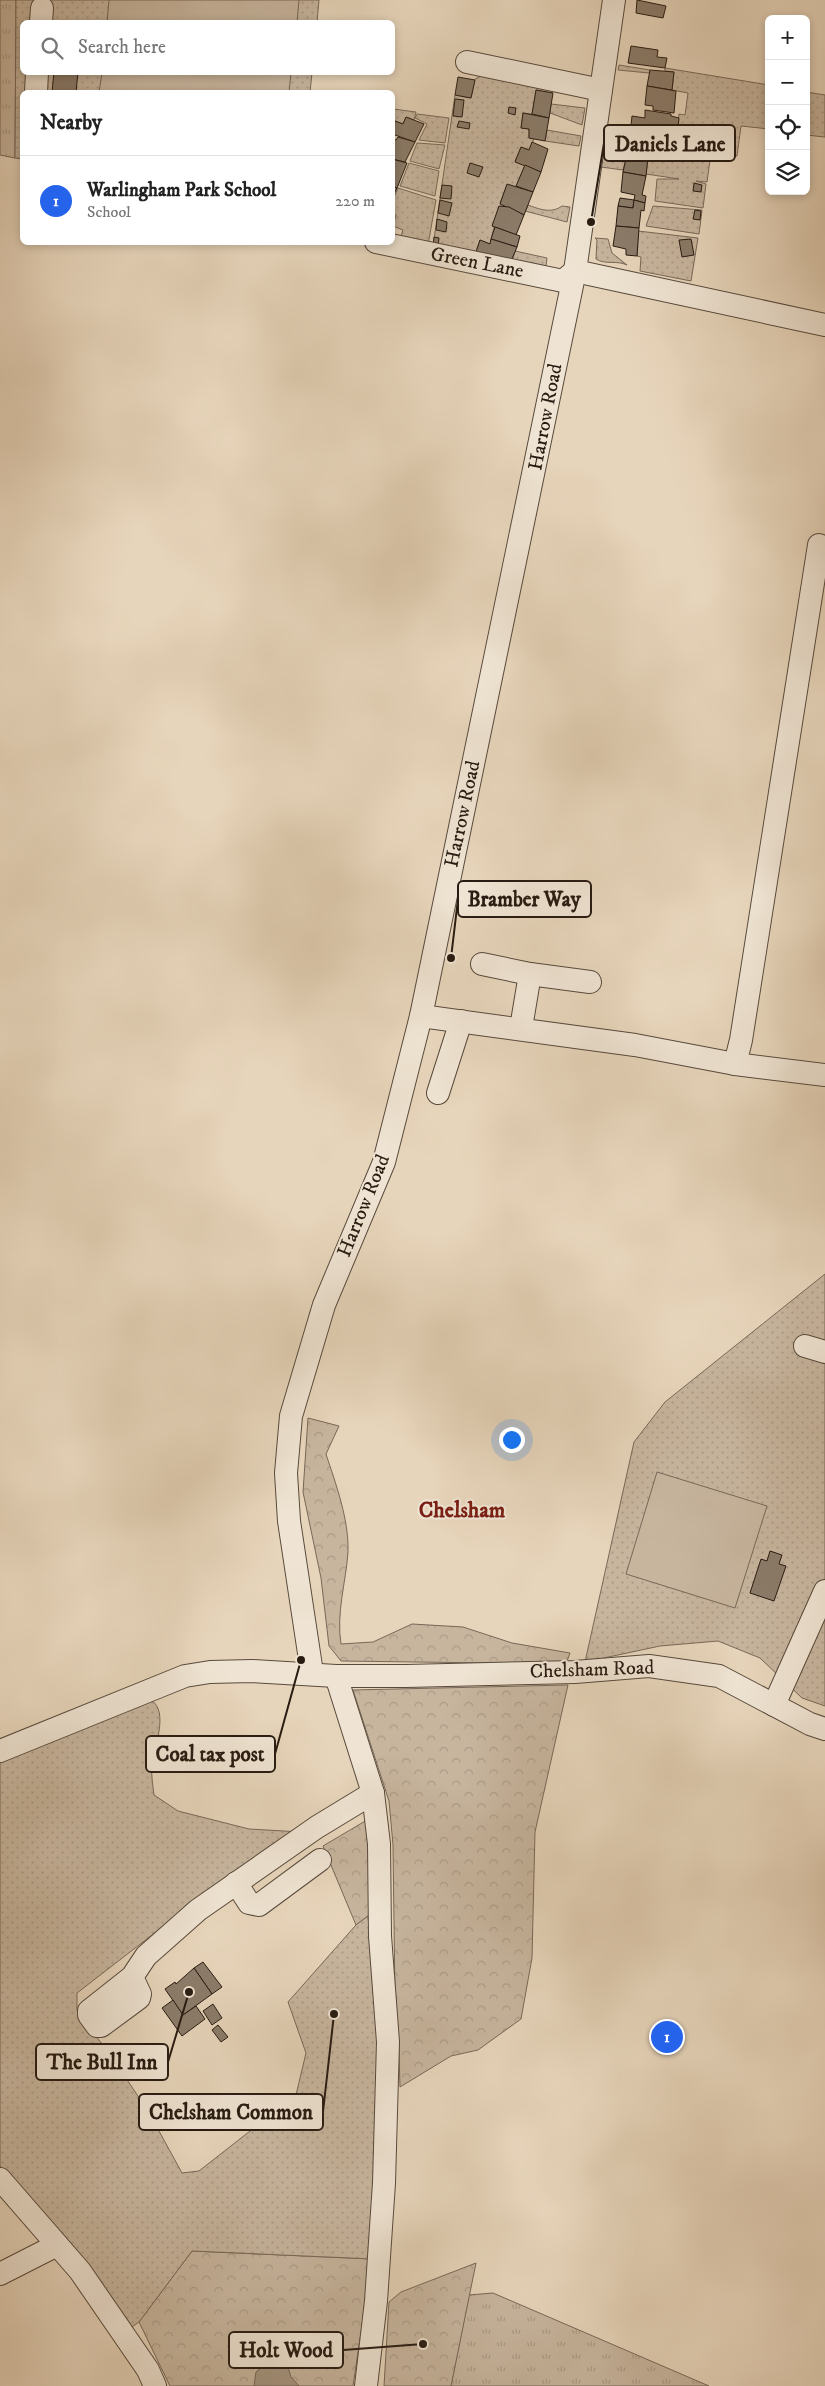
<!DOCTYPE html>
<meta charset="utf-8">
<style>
:root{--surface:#fff;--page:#f6f6f6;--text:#222;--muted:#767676;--line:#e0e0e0;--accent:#2563eb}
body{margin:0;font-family:"IM FELL DW Pica",serif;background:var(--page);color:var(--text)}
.controls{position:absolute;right:15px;top:15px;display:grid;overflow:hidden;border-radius:8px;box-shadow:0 2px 8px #0003}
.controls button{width:45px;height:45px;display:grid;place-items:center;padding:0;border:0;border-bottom:1px solid var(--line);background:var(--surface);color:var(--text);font:25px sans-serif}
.you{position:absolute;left:511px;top:1439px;width:18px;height:18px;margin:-12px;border:4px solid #fff;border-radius:50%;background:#1a73e8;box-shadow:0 0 0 8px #1a73e833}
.badge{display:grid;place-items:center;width:32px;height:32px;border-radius:50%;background:var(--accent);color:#fff;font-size:16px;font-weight:700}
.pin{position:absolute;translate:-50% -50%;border:2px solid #fff;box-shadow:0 1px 5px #0006}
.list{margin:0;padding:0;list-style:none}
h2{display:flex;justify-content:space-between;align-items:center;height:65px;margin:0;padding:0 20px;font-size:21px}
h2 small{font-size:16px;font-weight:400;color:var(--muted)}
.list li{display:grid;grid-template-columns:32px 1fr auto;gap:15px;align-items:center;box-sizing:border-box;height:90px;padding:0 20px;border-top:1px solid var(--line)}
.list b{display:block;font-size:19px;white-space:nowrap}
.list p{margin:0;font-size:16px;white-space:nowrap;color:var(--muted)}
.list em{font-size:16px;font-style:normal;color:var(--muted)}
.icon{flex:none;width:28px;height:28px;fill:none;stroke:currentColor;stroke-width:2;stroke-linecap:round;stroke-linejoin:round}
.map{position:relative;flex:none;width:825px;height:2386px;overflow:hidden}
.search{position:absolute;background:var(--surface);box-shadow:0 2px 8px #0003;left:20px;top:20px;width:375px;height:55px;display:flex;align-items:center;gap:12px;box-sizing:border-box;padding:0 18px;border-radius:8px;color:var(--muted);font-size:19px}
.panel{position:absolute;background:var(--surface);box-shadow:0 2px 8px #0003;left:20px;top:90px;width:375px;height:155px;border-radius:8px}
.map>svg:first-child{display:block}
</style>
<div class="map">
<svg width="825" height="2386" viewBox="0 0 825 2386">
<defs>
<pattern id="grass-tufts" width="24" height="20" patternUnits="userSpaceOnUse" patternTransform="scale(1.25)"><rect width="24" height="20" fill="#c7b59e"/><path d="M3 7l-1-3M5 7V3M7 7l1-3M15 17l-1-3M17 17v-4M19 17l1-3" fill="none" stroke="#ab9b87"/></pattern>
<pattern id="forest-crowns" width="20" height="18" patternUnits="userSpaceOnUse" patternTransform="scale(1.25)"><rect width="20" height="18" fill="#c7b59e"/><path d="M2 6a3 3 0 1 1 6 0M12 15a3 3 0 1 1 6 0" fill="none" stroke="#ab9b87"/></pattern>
<pattern id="park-dots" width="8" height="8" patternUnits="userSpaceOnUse" patternTransform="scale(1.25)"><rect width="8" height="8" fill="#c7b59e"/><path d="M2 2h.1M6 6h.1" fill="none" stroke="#ab9b87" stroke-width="1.8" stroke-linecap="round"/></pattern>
</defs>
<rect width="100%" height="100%" fill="#e7d5bb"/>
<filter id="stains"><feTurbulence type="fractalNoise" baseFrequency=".004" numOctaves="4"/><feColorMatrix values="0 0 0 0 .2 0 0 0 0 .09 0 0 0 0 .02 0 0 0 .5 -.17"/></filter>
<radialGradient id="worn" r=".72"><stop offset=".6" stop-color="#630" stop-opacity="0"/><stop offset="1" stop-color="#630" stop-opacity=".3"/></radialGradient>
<!-- grass -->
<g fill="url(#grass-tufts)" stroke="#786858">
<polygon points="0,0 16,0 15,158 0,155"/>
<polygon points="493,2293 709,2386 451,2386 469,2295"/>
</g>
<!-- forest -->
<g fill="url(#forest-crowns)" stroke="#786858">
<path d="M308 1418 339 1426 326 1454C336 1485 349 1519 348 1552 346 1582 336 1613 341 1644L373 1642 412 1624 463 1627 512 1643 570 1653 566 1664 341 1661 329 1646 321 1578 303 1492Z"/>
<polygon points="568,1685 535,1832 532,1958 521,2019 478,2050 451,2056 400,2087 399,2052 395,1997 393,1845 389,1801 353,1690"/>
<polygon points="367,1820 373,1912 356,1925 323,1846"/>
<polygon points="192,2251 372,2259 353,2386 170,2386 139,2322"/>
<polygon points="476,2263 451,2386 384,2386 389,2302 401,2292"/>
</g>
<!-- park -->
<g fill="url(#park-dots)" stroke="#786858">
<polygon points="16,0 319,0 317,22 22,22 22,72 312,73 310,92 22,92 22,159 15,158"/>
<polygon points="619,65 650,70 649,73 618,70"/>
<polygon points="665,68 769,85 769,129 741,126 737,156 711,153 707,182 696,181 706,184 703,208 655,201 657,179 679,179 646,174 648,157 653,157 654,147 642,146 642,151 624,148 621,153 605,149 608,134 644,141 644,137 669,140 669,137 677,137 679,114 685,115 688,93 672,90 674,72 665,71"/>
<polygon points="485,74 553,86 552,93 536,90 532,114 523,113 521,128 529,129 529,138 534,139 529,150 521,147 515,161 525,165 516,187 507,185 500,203 509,207 499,207 490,244 480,240 476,252 433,246 455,95 471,98 475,79"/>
<polygon points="806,92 825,95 825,137 806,135"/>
<polygon points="551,104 585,108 582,125 550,113"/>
<polygon points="393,109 416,112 414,120 406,117 403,124 395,121 393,126"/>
<polygon points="417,114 449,118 445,143 419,140 427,124 415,118"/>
<polygon points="547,130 581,136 579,146 545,141"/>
<polygon points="417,143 445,145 439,169 410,161"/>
<polygon points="604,153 626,158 623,170 601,167"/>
<polygon points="409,163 439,171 435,196 400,186"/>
<polygon points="398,188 436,200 428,245 400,239 403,230 393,226 396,215 393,213 392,202"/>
<path d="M528 205C539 209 551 214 562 206L570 207 567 222 525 211Z"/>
<polygon points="653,206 702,210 699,234 646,226"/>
<polygon points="638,231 698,238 691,281 640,271 641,257 637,256"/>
<path d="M595 238 608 239 612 253 627 265C617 260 605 265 596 259L597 240Z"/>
<polygon points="515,251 547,258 546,266 512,261"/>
<polygon points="825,1274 825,1706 802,1698 760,1658 718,1641 660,1646 585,1662 634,1442 665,1402"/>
<path d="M151 1700C170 1712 153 1749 152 1767 151 1776 153 1786 154 1795L178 1811 249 1829 301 1832 174 1918 77 1993V2010L81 2018 107 2050 148 2111 182 2173 199 2171 296 2095 306 2053 288 2002 356 1925 368 1916 379 2040 372 2259 192 2251 139 2322 132 2327 81 2260 0 2166V1759Z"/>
</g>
<!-- pitch -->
<g fill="#c7b59e" stroke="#786858">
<polygon points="109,0 299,0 297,22 107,22"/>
<polygon points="102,73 102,72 291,73 289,92 99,92"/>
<polygon points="657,1472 767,1506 735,1608 626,1574"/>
</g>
<!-- water -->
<polygon fill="#a69682" stroke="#746555" points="284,2355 291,2377 299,2386 254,2386 256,2372 275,2357"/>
<!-- building -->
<g fill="#8b7c6a" stroke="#281b12">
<polygon points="637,0 666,6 663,18 636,13"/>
<polygon points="631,46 658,50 657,57 667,58 665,68 628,63"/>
<polygon points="650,70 674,72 672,90 647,86"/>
<polygon points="54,72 78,72 76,92 52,92"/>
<polygon points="458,77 475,80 471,98 455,95"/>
<polygon points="647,86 676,91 674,113 653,110 653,106 645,105"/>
<polygon points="536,90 553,93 549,118 532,114"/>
<polygon points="455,99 464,100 462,117 453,116"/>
<polygon points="509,107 516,108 515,115 508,113"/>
<polygon points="645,110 671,114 671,116 679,118 677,138 669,137 669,141 630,135 632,116 645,118"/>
<polygon points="523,113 549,118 545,141 529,138 529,129 521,128"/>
<polygon points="406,117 424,124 415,142 392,134 395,121 403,124"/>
<polygon points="459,121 470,123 469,129 457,127"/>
<polygon points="398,137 415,142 405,162 392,159 392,139 396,140"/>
<polygon points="532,142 548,149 541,172 515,162 521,147 529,150"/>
<polygon points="642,145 654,147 652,157 648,157 646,176 623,172 627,154 641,156"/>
<polygon points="392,159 407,163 397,188 392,186"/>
<polygon points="470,163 483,167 479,177 467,173"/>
<polygon points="525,165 541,172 533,192 516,186"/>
<polygon points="623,172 646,176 642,195 646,196 645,203 634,200 635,195 621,192"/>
<polygon points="694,183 702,185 701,192 693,191"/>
<polygon points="507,184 533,192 524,215 500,204"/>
<polygon points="442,185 452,186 451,199 440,198"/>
<polygon points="392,186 397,188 392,198"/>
<polygon points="620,198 634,200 633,208 618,206"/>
<polygon points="440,200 452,203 449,216 438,213"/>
<polygon points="634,200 645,203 644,211 641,210 639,228 616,226 618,206 633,208"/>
<polygon points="499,206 509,207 524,215 516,235 492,226"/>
<polygon points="695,210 701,211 700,220 693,219"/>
<polygon points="437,219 447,222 446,232 436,230"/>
<polygon points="616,226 639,228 637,256 626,255 626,249 613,246"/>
<polygon points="495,227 520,236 517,247 491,239"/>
<polygon points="434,237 439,238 438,247 433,246"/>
<polygon points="491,239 517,247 510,264 476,252 480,240 490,244"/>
<polygon points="691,239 694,255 682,257 679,240"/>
<polygon points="770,1551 782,1555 779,1564 786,1566 774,1601 750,1593 761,1559 767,1561"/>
<polygon points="203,1962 222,1987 212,1994 194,1968"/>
<polygon points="194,1968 212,1994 183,2015 165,1989 175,1982 176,1984"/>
<polygon points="173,2000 183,2015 196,2006 205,2019 182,2036 162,2008"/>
<polygon points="213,2004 222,2018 212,2025 203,2011"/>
<polygon points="218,2025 228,2037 221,2042 212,2030"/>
</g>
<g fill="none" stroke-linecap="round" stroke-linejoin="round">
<!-- minor casing -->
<g stroke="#584a3c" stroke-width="24">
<g id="minor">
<polyline points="41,22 42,8"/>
<polyline points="467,62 601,90"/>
<polyline points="36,92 37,72"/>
<polyline points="376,242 563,281 575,271"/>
<polyline points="575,271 825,325"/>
<polyline points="482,964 530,974"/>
<polyline points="421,1016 635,1045 735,1064 825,1075"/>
<polyline points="521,1028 530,974 590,982"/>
<polyline points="735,1064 741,1040 819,545"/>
<polyline points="438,1093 461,1021"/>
<polyline points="805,1346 825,1352"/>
<polyline points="312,1673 289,1521 286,1473 291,1416 324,1305 384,1162 421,1016 575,271 614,0"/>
<polyline points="336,1676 373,1793 379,1844 380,1936 388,2042 384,2183 376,2301 366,2386"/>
<polyline points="774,1705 825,1591"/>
<polyline points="0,1751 185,1676 210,1672 252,1671 336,1676 406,1676 575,1672 649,1666 719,1676 810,1724 825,1729"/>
<polyline points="236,1883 249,1903 259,1905 320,1860"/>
<polyline points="132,1977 140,1994 139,1998 101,2026 97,2026 89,2015 89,2011 132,1977 146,1956 198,1910 317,1827 373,1793"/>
<polyline points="0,2179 80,2271 148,2370 155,2386"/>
<polyline points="0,2274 57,2245"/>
</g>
</g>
<!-- minor -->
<use href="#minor" stroke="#efe4d3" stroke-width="22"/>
</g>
<g text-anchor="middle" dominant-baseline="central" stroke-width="4" stroke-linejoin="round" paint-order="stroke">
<!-- street labels -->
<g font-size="20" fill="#281b12" stroke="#efe4d3">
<text transform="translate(477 263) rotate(11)">Green Lane</text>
<text transform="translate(546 417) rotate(-79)">Harrow Road</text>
<text transform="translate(463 814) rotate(-78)">Harrow Road</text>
<text transform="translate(364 1206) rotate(-68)">Harrow Road</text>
<text transform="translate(592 1670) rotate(-2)">Chelsham Road</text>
</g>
<!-- quarter labels -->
<g font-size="22" font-weight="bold" fill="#7a1f14" stroke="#efe4d3">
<text x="462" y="1510">Chelsham</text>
</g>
</g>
<!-- callouts -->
<path fill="none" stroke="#281b12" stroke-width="2" d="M591 222L604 143M451 958L458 899M301 1660L275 1754M189 1992L168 2062M334 2014L323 2112M423 2344L343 2350"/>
<g fill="#281b12" stroke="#efe4d3" stroke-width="2">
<circle cx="591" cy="222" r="5"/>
<circle cx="451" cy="958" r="5"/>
<circle cx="301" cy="1660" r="5"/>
<circle cx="189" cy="1992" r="5"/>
<circle cx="334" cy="2014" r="5"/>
<circle cx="423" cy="2344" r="5"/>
</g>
<g fill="#efe4d3" stroke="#281b12" stroke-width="2">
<rect x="604" y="125" width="131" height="36" rx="5"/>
<rect x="458" y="881" width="133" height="36" rx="5"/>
<rect x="146" y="1736" width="129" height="36" rx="5"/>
<rect x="36" y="2044" width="132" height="36" rx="5"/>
<rect x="139" y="2094" width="184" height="36" rx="5"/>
<rect x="229" y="2332" width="114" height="36" rx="5"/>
</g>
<g font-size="21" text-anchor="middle" font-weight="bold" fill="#281b12">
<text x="670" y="151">Daniels Lane</text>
<text x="524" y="906">Bramber Way</text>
<text x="210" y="1761">Coal tax post</text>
<text x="102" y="2069">The Bull Inn</text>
<text x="231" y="2119">Chelsham Common</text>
<text x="286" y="2357">Holt Wood</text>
</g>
<rect width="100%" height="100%" filter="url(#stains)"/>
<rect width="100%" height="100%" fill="url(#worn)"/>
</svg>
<div class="controls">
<button>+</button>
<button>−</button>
<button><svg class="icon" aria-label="locate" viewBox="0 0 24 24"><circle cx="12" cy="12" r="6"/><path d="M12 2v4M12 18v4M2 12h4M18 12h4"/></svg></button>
<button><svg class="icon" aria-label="layers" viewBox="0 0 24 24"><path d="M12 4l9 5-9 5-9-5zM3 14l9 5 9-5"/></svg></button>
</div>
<div class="you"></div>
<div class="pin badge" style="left:667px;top:2037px">1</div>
<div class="search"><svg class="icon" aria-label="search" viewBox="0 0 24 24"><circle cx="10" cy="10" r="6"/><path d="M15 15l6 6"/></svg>Search here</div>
<section class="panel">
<h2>Nearby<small></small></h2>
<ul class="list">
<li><span class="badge">1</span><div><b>Warlingham Park School</b><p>School</p></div><em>220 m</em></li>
</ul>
</section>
</div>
